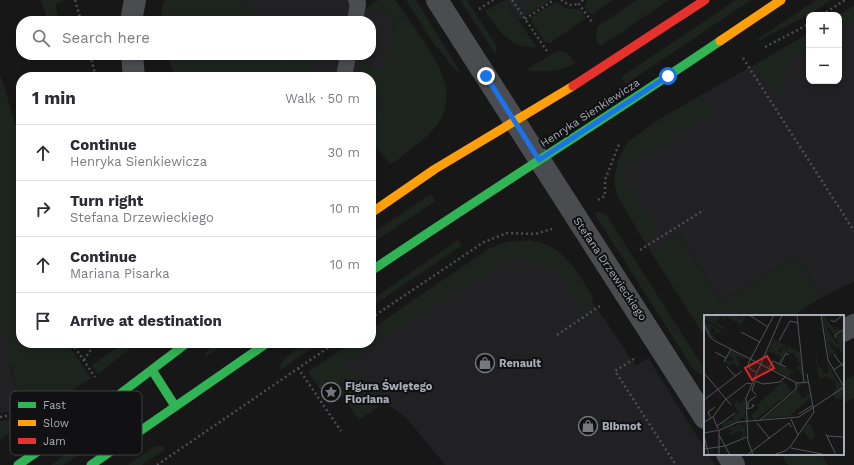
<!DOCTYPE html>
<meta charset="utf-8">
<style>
:root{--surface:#fff;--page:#f7f7f7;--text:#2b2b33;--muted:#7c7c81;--line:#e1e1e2}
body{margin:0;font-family:"Work Sans",sans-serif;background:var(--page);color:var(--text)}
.controls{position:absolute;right:12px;top:12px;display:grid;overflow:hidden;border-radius:8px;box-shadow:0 2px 6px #0003}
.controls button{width:36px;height:36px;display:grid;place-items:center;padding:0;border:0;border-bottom:1px solid var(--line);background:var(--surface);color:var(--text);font:20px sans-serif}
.stop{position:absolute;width:12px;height:12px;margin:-9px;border:3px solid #1a73e8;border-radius:50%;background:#fff}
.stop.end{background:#1a73e8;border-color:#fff;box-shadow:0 1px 4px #0008}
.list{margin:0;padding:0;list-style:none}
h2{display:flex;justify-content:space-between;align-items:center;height:52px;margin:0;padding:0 16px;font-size:17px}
h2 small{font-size:13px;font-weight:400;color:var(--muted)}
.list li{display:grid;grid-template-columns:26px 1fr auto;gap:12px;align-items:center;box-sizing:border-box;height:56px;padding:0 16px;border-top:1px solid var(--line)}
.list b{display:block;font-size:15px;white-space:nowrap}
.list p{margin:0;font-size:13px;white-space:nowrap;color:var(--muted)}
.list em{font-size:13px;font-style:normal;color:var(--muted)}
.icon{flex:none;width:22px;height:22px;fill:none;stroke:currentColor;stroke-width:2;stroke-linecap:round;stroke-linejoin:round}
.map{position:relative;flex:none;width:854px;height:465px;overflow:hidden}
.search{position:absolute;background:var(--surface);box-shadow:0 2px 6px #0003;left:16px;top:16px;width:360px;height:44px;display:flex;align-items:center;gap:10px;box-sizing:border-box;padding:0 14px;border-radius:16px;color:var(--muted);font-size:15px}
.panel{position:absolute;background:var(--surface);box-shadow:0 2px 6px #0003;left:16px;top:72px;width:360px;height:276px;border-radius:16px}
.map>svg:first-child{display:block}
</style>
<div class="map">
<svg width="854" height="465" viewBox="0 0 854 465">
<rect width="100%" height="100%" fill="#171717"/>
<!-- built -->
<g fill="#212123">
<polygon points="244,0 365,0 367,8 395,16 385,69 361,63 358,77 305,77 284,63 279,55 371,55 371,21 257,21"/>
<polygon points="505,0 551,0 519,20"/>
<polygon points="854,19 854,281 819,299 817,289 796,257 721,302 680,236 674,235 650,251 617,195 614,182 618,160 629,141 663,117 757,63 809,48 809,81 839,81 839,28"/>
<polygon points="371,93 380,96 377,117 371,116"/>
<polygon points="495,253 567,264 636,366 648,358 705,449 705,454 708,454 715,465 445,465 409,421 400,413 331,368 371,343"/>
<polygon points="0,310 10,354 10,368 23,409 0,413"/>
</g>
<!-- green -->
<g fill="#1d241e">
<polygon points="41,0 64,0 55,5 60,21 48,21"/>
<polygon points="165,0 244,0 257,21 162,21 162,5"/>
<path d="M379 0H395C409 21 442 63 446 87 450 117 432 134 411 149 404 154 398 160 391 164L371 143V116L377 117 380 96 371 93V77H358L361 63 385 68 395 16 367 8Z"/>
<path d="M406 0H416L461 73C450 69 446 54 436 47Z"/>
<polygon points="460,0 467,0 497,47 496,55"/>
<path d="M505 0 537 48C509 47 500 33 485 11Z"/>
<polygon points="535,0 551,0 527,15 523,8"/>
<polygon points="587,0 613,0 592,14 588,13 584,6"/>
<polygon points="637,0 669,0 601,46 596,41 597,27"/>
<polygon points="736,0 751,0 626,84 621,77"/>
<polygon points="816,0 831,0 812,13 760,40 755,41"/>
<polygon points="556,2 567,9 580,9 586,18 550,43 544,41 531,21 532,17"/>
<polygon points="854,5 854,21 839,30 839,15"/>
<polygon points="809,33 809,50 790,61 782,96 777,98 758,71 756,64"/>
<path d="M558 51 566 52 576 63C559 72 544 73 525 70Z"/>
<polygon points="168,55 279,55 284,63 297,55 314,55 309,77 175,77"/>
<polygon points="0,74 21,142 21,267 15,266 21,276 21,343 67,343 91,378 51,405 23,409 11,368 0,309"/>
<polygon points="702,95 713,113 621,171 659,233 644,241 617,195 614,182 618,160 629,141 663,117"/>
<polygon points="431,194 435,201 371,244 371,234"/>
<polygon points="601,212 607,216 705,370 705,377 693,369 594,213"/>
<polygon points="674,235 680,236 721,302 796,257 817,289 819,299 793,316 705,316 705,337 650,251"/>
<polygon points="458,240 461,246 371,307 371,300"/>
<path d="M530 240C563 245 576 270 593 297L591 302 581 308 558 271 511 258 344 364 376 390 385 402 359 420 342 396 330 404 308 372 351 343H371V329L490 248 506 242Z"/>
<polygon points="124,343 137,343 98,374 92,365"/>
<polygon points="215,343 226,343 206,357 205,353"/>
<path d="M307 343H319L280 370C280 357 297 350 307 343Z"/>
<polygon points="854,375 854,397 843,404 843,382"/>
<polygon points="33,416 32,418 0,440 0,421"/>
<polygon points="114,424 116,429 63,465 51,465 104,427"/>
<polygon points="155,446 161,446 165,449 142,465 128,465"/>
<polygon points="781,454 821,454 828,465 788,465"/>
</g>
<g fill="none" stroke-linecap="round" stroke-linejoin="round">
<!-- path -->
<g stroke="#4d4e52" stroke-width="2.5" stroke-dasharray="2 3" stroke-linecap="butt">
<polyline points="75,0 81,21"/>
<polyline points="512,0 547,51"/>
<polyline points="561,0 569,5 579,4"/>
<polyline points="583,0 579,4 592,22"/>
<polyline points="479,9 493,0"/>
<polyline points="822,15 845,0"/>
<polyline points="525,19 554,0"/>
<polyline points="765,47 809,24"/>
<polyline points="90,55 96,77"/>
<polyline points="743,58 854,231"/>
<polyline points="598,200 605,196 605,180 619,144"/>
<polyline points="640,250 704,210"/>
<polyline points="371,318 484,242 507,233 535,234 552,229"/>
<polyline points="557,335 600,306"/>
<polyline points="72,343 95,377"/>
<polyline points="634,359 615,371 676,465"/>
<polyline points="84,360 92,348"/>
<polyline points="298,368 341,431"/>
<polyline points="0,417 48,409"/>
<polyline points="157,465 335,343"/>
</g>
<!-- lane -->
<g stroke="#4b4c50" stroke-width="16">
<polyline points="355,21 358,3 356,0"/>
<polyline points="344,77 348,55"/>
</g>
<!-- street -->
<g stroke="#4b4c50" stroke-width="22">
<polyline points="437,0 705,418"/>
<polyline points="131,21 135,0"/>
<polyline points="132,55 134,77"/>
<polyline points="843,331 854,325"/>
<polyline points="727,454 734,465"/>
</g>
<!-- fast -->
<g stroke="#30b455" stroke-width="9">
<path d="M371 271C486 193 605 119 720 41"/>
<polyline points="152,370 175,406"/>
<polyline points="18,465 108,403 187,343"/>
<polyline points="91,465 267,343"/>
</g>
<!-- slow -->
<g stroke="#ff9f0a" stroke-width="9">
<polyline points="720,41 781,0"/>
<polyline points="371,213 435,169 573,86"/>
</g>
<!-- jam -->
<polyline stroke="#e5322d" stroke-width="9" points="573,86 705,0"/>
</g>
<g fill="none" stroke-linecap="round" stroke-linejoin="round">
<!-- route -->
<polyline stroke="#1a73e8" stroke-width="5" points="486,76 539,160 668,76"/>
</g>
<!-- icons -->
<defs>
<g id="shop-ring" transform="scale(1)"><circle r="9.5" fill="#111113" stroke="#757880" stroke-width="1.5"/><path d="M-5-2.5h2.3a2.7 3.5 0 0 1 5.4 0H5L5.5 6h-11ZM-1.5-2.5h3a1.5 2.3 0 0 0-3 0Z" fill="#757880"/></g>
<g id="sight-ring" transform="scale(1)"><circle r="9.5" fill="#111113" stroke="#757880" stroke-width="1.5"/><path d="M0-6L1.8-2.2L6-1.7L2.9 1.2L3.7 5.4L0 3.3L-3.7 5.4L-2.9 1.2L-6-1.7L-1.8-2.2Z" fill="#757880"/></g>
</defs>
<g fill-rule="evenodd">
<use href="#shop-ring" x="485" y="363"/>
<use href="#sight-ring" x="331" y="392"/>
<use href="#shop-ring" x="588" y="426"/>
</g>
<g text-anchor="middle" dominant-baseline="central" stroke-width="4" stroke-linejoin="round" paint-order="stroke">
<!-- street labels -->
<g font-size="11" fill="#a8adb8" stroke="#111113">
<text transform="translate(590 113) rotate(-33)">Henryka Sienkiewicza</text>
<text transform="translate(610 269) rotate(56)">Stefana Drzewieckiego</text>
</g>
<!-- poi labels -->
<g font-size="11" font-weight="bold" fill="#a8adb8" stroke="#111113" text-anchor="start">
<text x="499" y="363">Renault</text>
<text x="345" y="386">Figura Świętego<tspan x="345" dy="13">Floriana</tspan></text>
<text x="602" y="426">Bibmot</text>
</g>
</g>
<!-- overview -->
<g transform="translate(704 315)">
<rect width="140" height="140" fill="#171717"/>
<path d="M0 0H17L13 7 8 6 20 12 19 16V14L0 4ZM17 0H31L36 3 42 0 37 10 23 2 20 5ZM118 0H123L121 2 132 17V12L136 16 129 19 125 13 123 14 134 30 133 21 140 15 138 38 134 31 133 35 128 27 125 28 134 42 128 39 125 41ZM5 8 17 16 13 18H10L13 15 7 12 6 17 13 25 7 22 3 15 1 9ZM71 21 70 25 96 37 97 48 93 47 95 44 90 41 91 39 83 37 84 33 77 30 79 31 74 36 77 37 79 32 83 34 76 48H74L77 41 71 38 65 37 61 44ZM28 35 38 40 35 42H41L39 44 32 41 37 51 34 50V53L30 48 23 52 25 47 21 48 24 44 27 48 30 42H24ZM112 36 114 54 115 49 116 53H123L118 54 119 59 125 58 122 43 132 65 140 73 137 84H133L128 80 132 73 130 65 121 61 116 64 112 48ZM70 48 69 53 72 48 88 56 98 49 99 62 93 53 84 62 67 53ZM79 66 88 76 51 105 47 100 55 93 53 90ZM101 68 93 73 98 84 105 79 107 82 87 100H94L59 104 93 74 92 69ZM41 81V104L36 102V106L20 112 17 108 29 104 31 99 33 100 35 96 30 90 33 86 37 88ZM33 109 41 111V121L37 123 39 117 34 116 26 120 25 118 30 115 24 114 29 111 32 113ZM104 109 108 111 111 122 106 125 99 115Z" fill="#1d241e"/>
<path fill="none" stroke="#515357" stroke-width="1" d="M45 0 64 12M93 0 100 68M117 0 124 45 140 72M127 5 130 7 139 0M0 9 6 22 11 26 93 68 105 67M37 17 56 27M132 23 131 20 140 14M75 26 86 6 94 8M11 37 22 43M130 40 139 51M20 47 27 34M76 49 82 38 85 40M23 52 31 61M65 53 69 46 82 52M129 55 140 48M52 57 46 54 44 49 70 0M0 58 27 90M49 65 59 69 76 67 81 62M51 67 48 75 52 80M0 85 38 56M43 94 47 93 50 91 49 89V92M44 94V87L52 81M95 99 109 90M9 102 14 114M7 103 4 97 11 92M87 104 94 120M55 106 92 74V67M0 107 9 102 21 85 43 68 48 69M53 108 66 124M13 111 31 98M15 115V140M0 118 16 115 34 107 95 102 140 72M122 119 132 140M15 120 26 140M0 121 5 140M123 121 140 122M87 133 123 140M0 134 21 131 43 122M81 136 86 132 110 97 103 59M43 140 85 108 87 112M49 140 44 126 42 83 78 0M69 140 81 136"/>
<path fill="#d62828" fill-opacity="0.15" stroke="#d62828" stroke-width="2" d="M63 41 70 53 48 65 41 53Z"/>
<rect width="140" height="140" fill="none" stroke="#a8adb8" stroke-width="2"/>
</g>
<!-- legend -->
<rect x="10" y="391" width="132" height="64" rx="6" fill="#111113" stroke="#3e4045" stroke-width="1"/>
<rect x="18" y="402" width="18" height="6" fill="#30b455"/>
<rect x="18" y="420" width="18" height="6" fill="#ff9f0a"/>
<rect x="18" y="438" width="18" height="6" fill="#e5322d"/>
<g font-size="11" fill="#a8adb8">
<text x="43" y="409">Fast</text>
<text x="43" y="427">Slow</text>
<text x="43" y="445">Jam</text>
</g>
</svg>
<div class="controls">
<button>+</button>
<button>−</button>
</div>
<div class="stop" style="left:668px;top:76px"></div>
<div class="stop end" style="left:486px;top:76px"></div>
<div class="search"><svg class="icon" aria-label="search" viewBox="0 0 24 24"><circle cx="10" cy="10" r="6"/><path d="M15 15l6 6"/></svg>Search here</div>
<section class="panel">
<h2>1 min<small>Walk · 50 m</small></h2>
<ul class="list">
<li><svg class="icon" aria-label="ahead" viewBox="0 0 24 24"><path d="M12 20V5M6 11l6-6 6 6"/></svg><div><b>Continue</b><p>Henryka Sienkiewicza</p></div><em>30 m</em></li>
<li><svg class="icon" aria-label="right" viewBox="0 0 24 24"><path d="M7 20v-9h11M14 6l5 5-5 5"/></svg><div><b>Turn right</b><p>Stefana Drzewieckiego</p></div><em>10 m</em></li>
<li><svg class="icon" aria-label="ahead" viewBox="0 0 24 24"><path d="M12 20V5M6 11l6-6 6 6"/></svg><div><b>Continue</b><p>Mariana Pisarka</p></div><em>10 m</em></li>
<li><svg class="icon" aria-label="arrive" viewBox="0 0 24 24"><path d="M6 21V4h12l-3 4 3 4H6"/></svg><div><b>Arrive at destination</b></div></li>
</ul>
</section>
</div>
